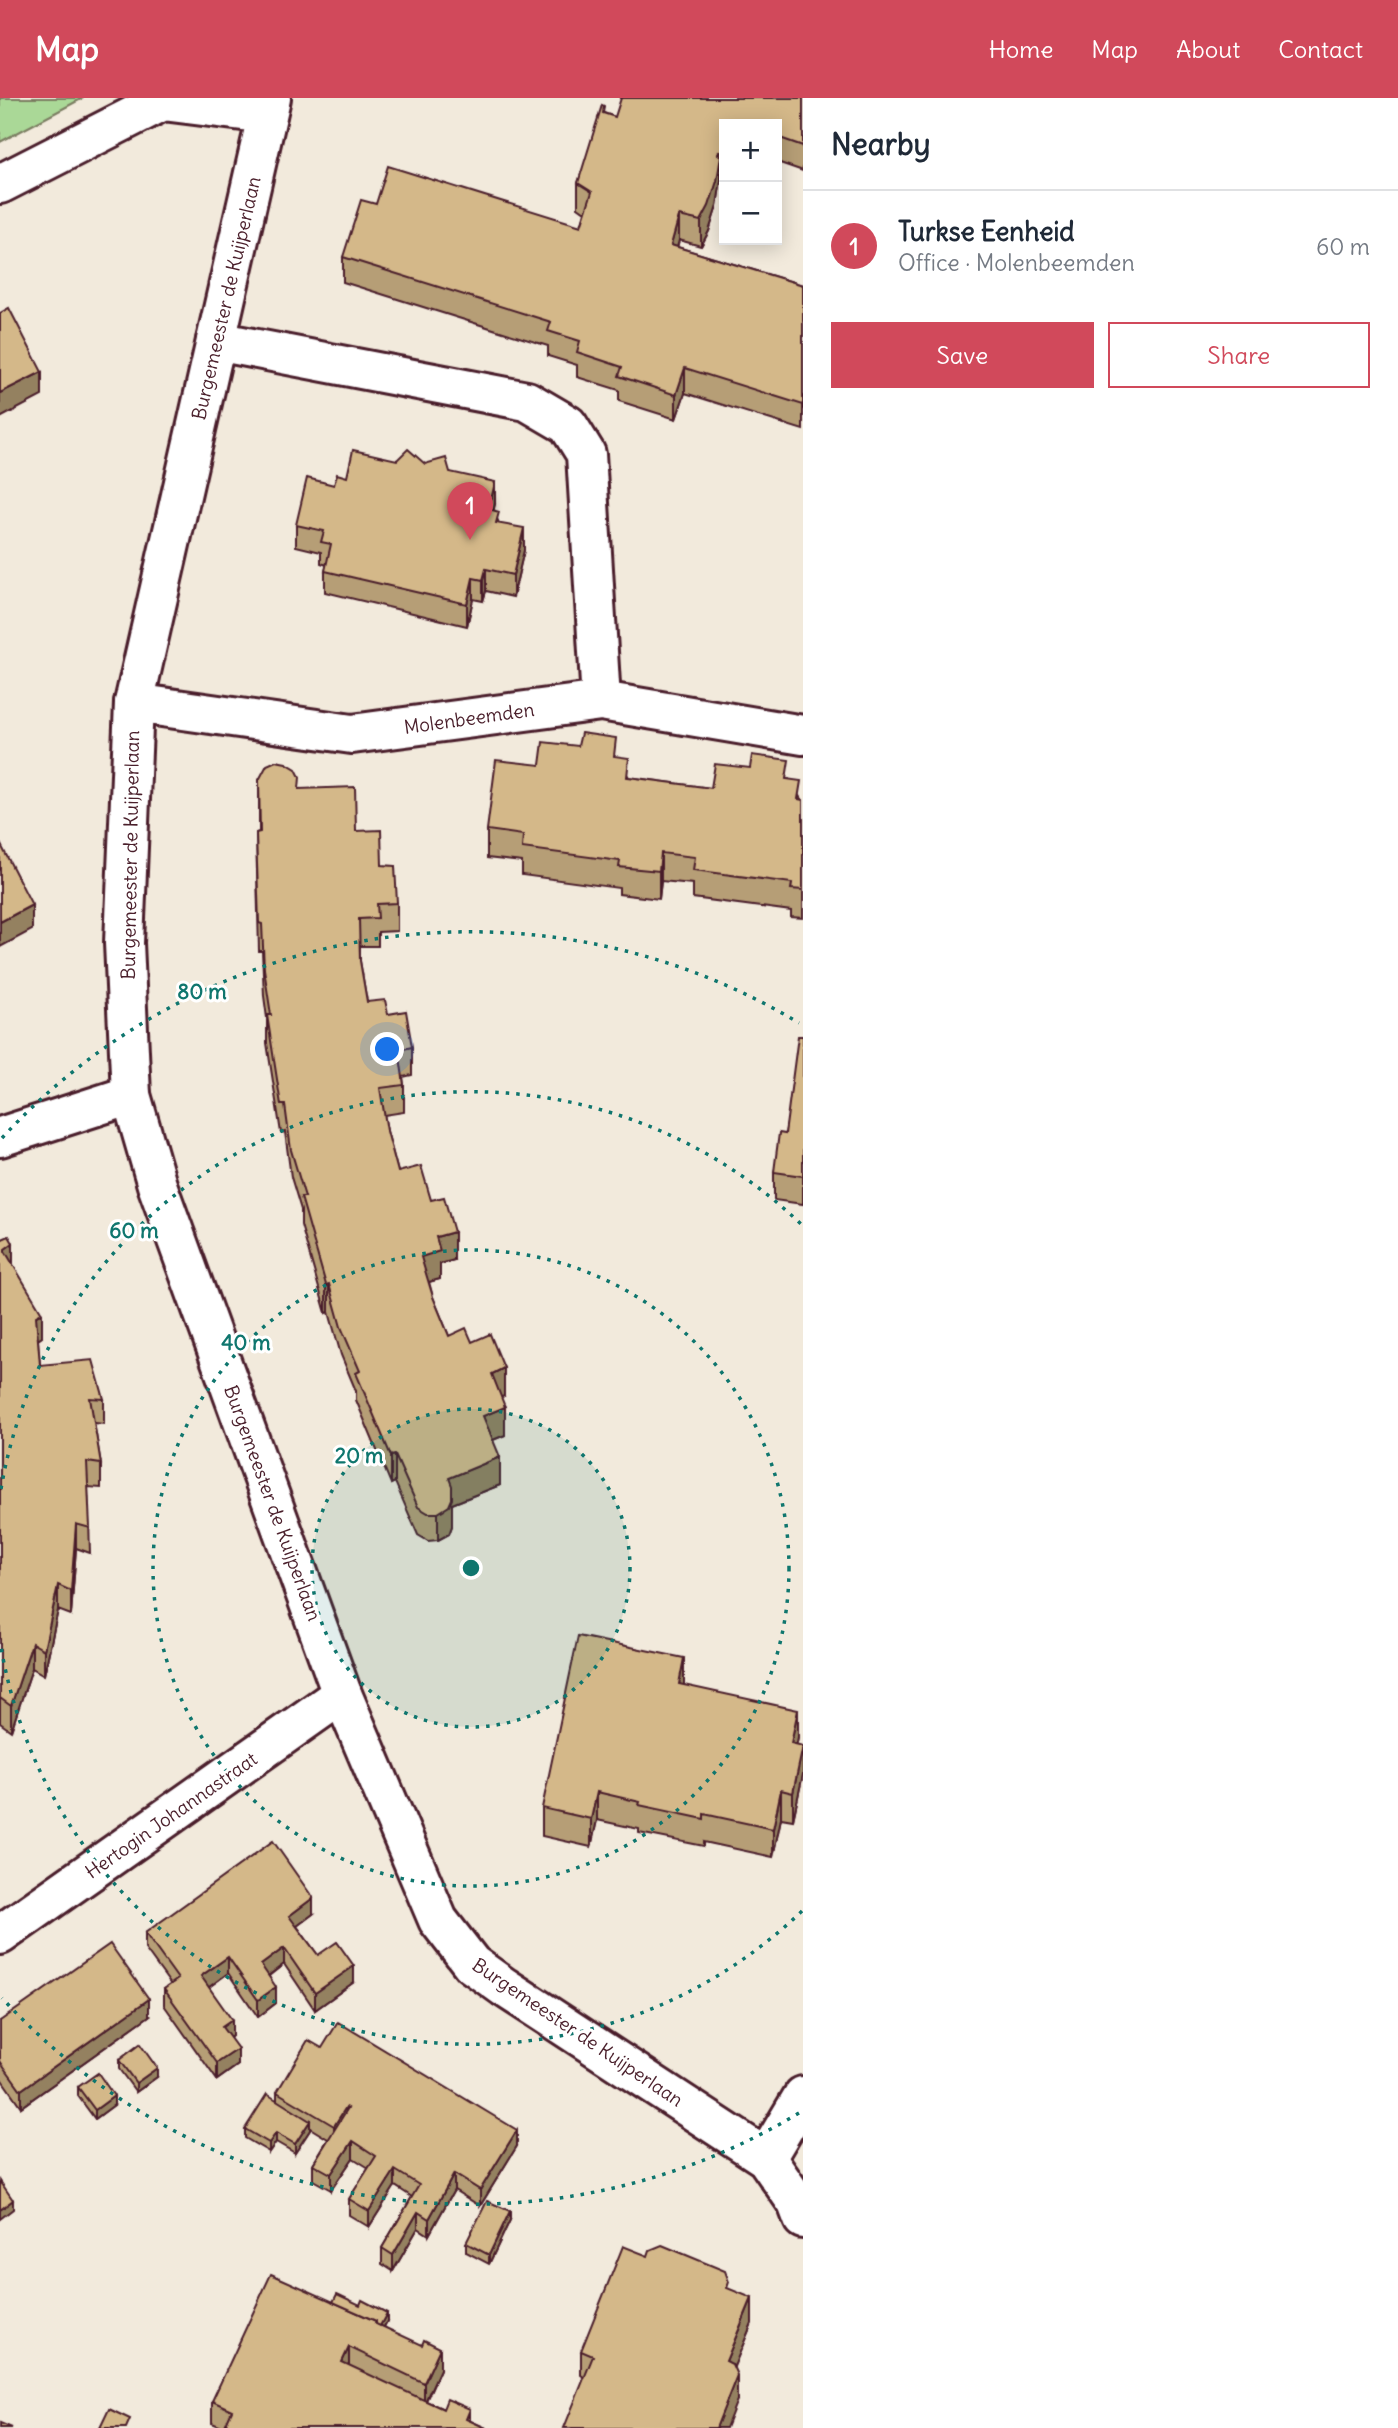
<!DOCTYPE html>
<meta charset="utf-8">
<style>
:root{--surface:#fff;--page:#f2f2f3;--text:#1f2937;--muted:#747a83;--line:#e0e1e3;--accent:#d1495b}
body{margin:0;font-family:Delius,sans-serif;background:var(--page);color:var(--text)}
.controls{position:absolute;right:21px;top:21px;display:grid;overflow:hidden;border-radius:0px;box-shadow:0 4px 18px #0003}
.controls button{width:63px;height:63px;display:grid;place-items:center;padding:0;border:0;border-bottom:2px solid var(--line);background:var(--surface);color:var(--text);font:35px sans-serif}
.you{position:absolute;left:388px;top:952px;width:24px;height:24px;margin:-18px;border:5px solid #fff;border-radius:50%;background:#1a73e8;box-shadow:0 0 0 10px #1a73e833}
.badge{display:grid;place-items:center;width:46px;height:46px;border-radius:50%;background:var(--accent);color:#fff;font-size:23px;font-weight:700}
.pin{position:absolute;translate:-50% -58px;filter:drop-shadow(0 2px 4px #0008)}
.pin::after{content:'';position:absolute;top:37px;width:24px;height:21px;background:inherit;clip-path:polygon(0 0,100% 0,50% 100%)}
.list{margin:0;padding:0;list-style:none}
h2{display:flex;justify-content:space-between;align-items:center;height:91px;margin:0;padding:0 28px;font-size:30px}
h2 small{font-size:23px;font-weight:400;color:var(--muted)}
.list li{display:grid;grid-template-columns:46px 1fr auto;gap:21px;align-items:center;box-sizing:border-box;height:112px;padding:0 28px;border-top:2px solid var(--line)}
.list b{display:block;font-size:26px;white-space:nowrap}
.list p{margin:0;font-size:23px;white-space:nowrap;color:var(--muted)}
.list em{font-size:23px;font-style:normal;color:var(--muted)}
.actions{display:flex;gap:14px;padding:21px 28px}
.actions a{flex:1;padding:16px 0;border:2px solid var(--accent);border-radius:0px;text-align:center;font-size:24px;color:var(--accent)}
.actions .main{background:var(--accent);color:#fff}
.map{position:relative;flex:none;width:803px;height:2330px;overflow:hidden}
header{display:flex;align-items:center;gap:42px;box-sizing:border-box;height:98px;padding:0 35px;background:var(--accent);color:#fff}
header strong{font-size:33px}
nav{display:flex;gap:38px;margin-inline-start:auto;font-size:24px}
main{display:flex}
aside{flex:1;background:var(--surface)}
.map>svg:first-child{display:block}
</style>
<header>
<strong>Map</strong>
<nav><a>Home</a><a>Map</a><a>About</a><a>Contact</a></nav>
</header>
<main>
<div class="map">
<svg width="803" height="2330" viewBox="0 0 803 2330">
<rect width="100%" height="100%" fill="#f2eadc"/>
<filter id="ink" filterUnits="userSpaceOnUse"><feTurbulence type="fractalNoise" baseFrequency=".0143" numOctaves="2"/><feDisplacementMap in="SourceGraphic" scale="14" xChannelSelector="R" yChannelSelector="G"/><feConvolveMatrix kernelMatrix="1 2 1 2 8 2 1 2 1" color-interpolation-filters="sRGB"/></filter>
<g filter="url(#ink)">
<!-- green -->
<polygon fill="#aad897" stroke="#7a7c61" stroke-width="2" points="0,0 83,0 0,44"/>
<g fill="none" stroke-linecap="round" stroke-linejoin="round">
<!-- minor casing -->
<g stroke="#4a1f2b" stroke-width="44">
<g id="minor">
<polyline points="271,0 134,605 124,845 131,997 157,1087 342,1596 438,1822 472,1866 504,1889 766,2060 797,2105 803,2121"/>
<polyline points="0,86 163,3 267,16"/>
<polyline points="216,243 527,303 568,327 586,356 601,603"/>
<polyline points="134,605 352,636 601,603 803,637"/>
<polyline points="0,1039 131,997"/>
<polyline points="0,1837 342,1596"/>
<polyline points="766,2060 803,1998"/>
</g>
</g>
<!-- minor -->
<use href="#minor" stroke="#fff" stroke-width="38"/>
</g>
<!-- wall -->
<g fill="#b69e76" stroke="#4a1f2b" stroke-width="2">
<polygon points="803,0 803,73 777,64 777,26 724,26 724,79 721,78 717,108 709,133 701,148 679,142 677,149 803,187 803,332 685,295 676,321 619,303 619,292 577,279 577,267 548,258 548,248 343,184 343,159 376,106 581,128 585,114 578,109 578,85 604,15 615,19"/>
<polygon points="397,362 425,366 450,374 495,406 493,412 499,425 524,452 513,499 486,493 483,503 473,501 467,528 325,494 325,473 327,467 321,465 321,454 296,448 296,427 334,387 347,379"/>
<polygon points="616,659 629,679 711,690 789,681 801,701 803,702 803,820 791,819 791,813 693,800 693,786 661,783 659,801 619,796 619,790 522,777 522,764 487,760 487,732 540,667"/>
<polygon points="259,682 300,691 356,733 382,767 397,805 397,833 378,834 378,848 360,848 360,863 367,904 388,916 412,949 412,977 403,979 404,987 404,1014 384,1017 387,1033 398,1074 431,1102 454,1162 440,1166 440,1181 429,1184 433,1199 449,1238 472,1244 504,1298 501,1299 505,1337 493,1342 500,1387 452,1406 452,1428 449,1436 438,1442 428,1443 418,1437 395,1384 391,1386 356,1302 356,1293 341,1257 329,1214 326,1215 301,1127 301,1112 291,1079 285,1034 281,1035 267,945 267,920 264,898 262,853 259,853 256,735 259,734"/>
<polygon points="803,938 803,1106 774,1102 774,1074 785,1036"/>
<polygon points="0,1142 13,1168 42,1239 38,1242 40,1267 104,1301 104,1326 94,1325 101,1366 101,1390 88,1389 90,1455 76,1450 71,1517 58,1512 44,1577 32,1570 11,1633 0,1625"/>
<polygon points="684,1587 798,1639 796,1647 803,1676 793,1722 781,1720 773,1759 704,1744 704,1748 639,1735 639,1731 597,1722 591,1749 542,1738 542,1710"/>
<polygon points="313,1816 297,1828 318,1857 354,1884 315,1912 284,1866 269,1878 276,1905 258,1919 228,1875 209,1889 232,1938 230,1940 238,1967 217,1982 164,1907 164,1891 171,1887 145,1851 145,1835"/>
<polygon points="149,1918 21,2009 0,1979 0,1923"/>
<polygon points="322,1950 517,2048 480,2108 454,2092 429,2137 418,2130 393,2173 382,2166 382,2150 412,2099 395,2088 369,2129 349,2117 349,2101 369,2070 353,2060 331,2092 313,2082 313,2066 328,2041 310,2030 310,2032 295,2055 276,2044 269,2054 245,2040 245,2031 277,2003 277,1994"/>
<polygon points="119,1962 157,1979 136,1994 119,1971"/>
<polygon points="78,1989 114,2007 95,2021 78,1998"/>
<polygon points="510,2122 489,2166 466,2154 466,2145"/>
<polygon points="729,2191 752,2225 733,2269 737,2302 584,2279 581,2277 581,2253"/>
<polygon points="333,2204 387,2223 384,2229 440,2271 426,2303 486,2330 224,2330 212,2325 212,2303"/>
</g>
<!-- shaded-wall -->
<g fill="#948160" stroke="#4a1f2b" stroke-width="2">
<polygon points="719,53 719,69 721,58 721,82 717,108 709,133 701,148 701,123"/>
<polygon points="679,118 679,142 671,172 671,147"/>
<polygon points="685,270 685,295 676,321 676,297"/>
<polygon points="42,274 42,298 0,320 0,295"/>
<polygon points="495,384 495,406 489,433 489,411"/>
<polygon points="524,430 524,452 513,499 513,477"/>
<polygon points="486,471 486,493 483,503 483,482"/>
<polygon points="473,480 473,501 467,528 467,506"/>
<polygon points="661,755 661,783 659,801 659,773"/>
<polygon points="32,807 32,832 0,849 0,824"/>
<polygon points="454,1134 454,1162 440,1166 440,1181 421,1186 421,1159 436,1139"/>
<polygon points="13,1145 13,1170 5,1175 5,1151"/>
<polygon points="329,1186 329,1214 326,1215 326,1187"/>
<polygon points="42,1215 42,1239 36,1243 36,1218"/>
<polygon points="504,1270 504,1298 492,1304 492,1276"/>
<polygon points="505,1309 505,1337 483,1346 483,1318"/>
<polygon points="395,1357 395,1384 391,1386 391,1358"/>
<polygon points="500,1359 500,1387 452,1406 452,1428 449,1436 438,1442 438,1415 449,1380"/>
<polygon points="76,1426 76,1450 71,1517 71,1493"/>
<polygon points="58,1487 58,1512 44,1577 44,1552"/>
<polygon points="32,1545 32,1570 11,1633 11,1608"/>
<polygon points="684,1560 684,1588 679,1586"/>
<polygon points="798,1612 798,1639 791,1673 791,1645"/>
<polygon points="803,1648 803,1676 793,1722 793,1695"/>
<polygon points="781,1692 781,1720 773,1759 773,1731"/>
<polygon points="597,1694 597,1722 591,1749 591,1721"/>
<polygon points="313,1800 313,1816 289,1834 289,1818"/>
<polygon points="284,1850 284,1866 261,1883 261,1867"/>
<polygon points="228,1859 228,1875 201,1895 201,1878"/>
<polygon points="354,1868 354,1884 315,1912 315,1895"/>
<polygon points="276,1889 276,1905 258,1919 258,1902"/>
<polygon points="149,1901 149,1918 21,2009 21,1992"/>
<polygon points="232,1922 232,1938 222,1945 222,1929"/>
<polygon points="238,1951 238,1967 217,1982 217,1965"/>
<polygon points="157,1970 157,1979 136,1994 136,1985"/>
<polygon points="114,1998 114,2007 95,2021 95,2012"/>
<polygon points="346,2009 346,2025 334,2045 334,2028"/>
<polygon points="310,2023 310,2032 295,2055 295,2046"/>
<polygon points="517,2032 517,2048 480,2108 480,2092"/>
<polygon points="276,2035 276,2044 269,2054 269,2045"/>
<polygon points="353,2043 353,2060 331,2092 331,2076"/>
<polygon points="395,2072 395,2088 369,2129 369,2113"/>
<polygon points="454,2076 454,2092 429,2137 429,2121"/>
<polygon points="13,2102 13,2111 0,2121 0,2112"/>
<polygon points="510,2113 510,2122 489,2166 489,2157"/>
<polygon points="418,2114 418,2130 393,2173 393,2157"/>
<polygon points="752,2200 752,2225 726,2288 726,2263"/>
<polygon points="387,2215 387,2223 376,2244 376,2235"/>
<polygon points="349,2249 349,2271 342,2264"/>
<polygon points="440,2250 440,2271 424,2306 424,2285"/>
<polygon points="737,2277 737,2302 726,2330 716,2330"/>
<polygon points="470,2311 470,2330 466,2321"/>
</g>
<!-- building -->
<g fill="#d4b889" stroke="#4a1f2b" stroke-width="2">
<polygon points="621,0 803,0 803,48 777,39 777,26 724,26 724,54 719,53 718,56 721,58 717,83 709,108 701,123 679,118 671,147 803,187 803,307 685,270 676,297 619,278 622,269 577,254 580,243 548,233 551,224 343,159 361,102 376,106 388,68 581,128 592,94 578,85 602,7 604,8 603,15 615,19"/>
<polygon points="9,210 42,274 0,295 0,215"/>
<polygon points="408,351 425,366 446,360 450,374 495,384 489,411 499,414 496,425 524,430 513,477 486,471 483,482 473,480 467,506 325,473 331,446 321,444 324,433 296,427 307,380 334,387 337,376 347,379 353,352 397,362"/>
<polygon points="581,635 616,640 614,658 629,660 627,679 711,690 715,666 750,670 752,657 789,662 786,681 801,683 798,701 803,702 803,792 791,791 792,785 693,772 695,759 661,755 659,773 619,769 620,763 522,750 523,737 487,732 496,662 540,667 543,644 578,648"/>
<polygon points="276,663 286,665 296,671 300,679 299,691 355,689 356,733 381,732 382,767 395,768 397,805 377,806 378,820 359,821 360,863 367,904 385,902 388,916 406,913 412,949 399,952 404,987 380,990 387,1033 398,1074 421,1068 431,1102 444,1099 454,1134 436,1139 440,1153 421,1159 433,1199 449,1238 466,1230 472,1244 490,1236 504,1270 492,1276 505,1309 483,1318 500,1359 449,1380 452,1388 452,1401 449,1408 438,1415 428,1415 418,1409 395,1357 391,1358 356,1275 360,1273 341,1229 329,1186 326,1187 301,1099 305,1099 291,1052 285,1007 281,1007 267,917 271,917 264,871 262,826 259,825 256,735 260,734 259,682 267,667"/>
<polygon points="0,745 32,807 0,824"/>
<polygon points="798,938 803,938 803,1078 774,1074 779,1035 785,1036"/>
<polygon points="9,1138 13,1145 5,1151 5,1153 42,1215 36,1218 40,1267 93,1262 104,1301 90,1300 101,1366 87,1364 90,1430 76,1426 71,1493 58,1487 44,1552 32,1545 11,1608 0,1600 0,1142"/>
<polygon points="578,1538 684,1560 679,1586 798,1612 791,1645 803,1648 793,1695 781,1692 773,1731 704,1716 704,1721 639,1707 640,1704 597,1694 591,1721 542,1710"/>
<polygon points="273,1743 313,1800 289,1818 318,1857 337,1844 354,1868 315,1895 284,1850 261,1867 276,1889 258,1902 228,1859 201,1878 232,1922 222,1929 238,1951 217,1965 164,1891 178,1881 145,1835"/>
<polygon points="110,1846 149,1901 21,1992 0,1963 0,1923"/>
<polygon points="338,1924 517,2032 480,2092 454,2076 429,2121 418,2114 393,2157 382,2150 419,2087 395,2072 369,2113 349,2101 376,2058 353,2043 331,2076 313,2066 348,2010 346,2009 334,2028 277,1994 308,1942 322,1950"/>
<polygon points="140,1946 157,1970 136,1985 119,1962"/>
<polygon points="98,1975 114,1998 95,2012 78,1989"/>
<polygon points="267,1996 310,2023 295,2046 276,2035 269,2045 245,2031"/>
<polygon points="0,2083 13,2102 0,2112"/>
<polygon points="487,2103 510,2113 489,2157 466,2145"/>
<polygon points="662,2147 725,2173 729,2184 727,2190 752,2200 726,2263 732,2266 737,2277 716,2330 564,2330 593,2258 581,2253 623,2148 648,2158 650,2152"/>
<polygon points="271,2176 376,2223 375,2225 422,2247 424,2242 440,2250 424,2285 349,2249 342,2264 443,2311 447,2301 470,2311 466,2321 486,2330 224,2330 232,2312 212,2303"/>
<polygon points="337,2196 360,2207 362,2202 387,2215 380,2228 376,2226 376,2223 333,2204"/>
<polygon points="109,2311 130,2321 126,2330 100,2330"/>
<polygon points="0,2325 12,2330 0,2330"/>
</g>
</g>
<!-- distance rings -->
<circle cx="471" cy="1470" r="159" fill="#0f766e" fill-opacity=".12"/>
<g fill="none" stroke="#0f766e" stroke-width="3.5" stroke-dasharray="3.5 7">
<circle cx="471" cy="1470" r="159"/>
<circle cx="471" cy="1470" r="318"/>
<path d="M802 1813A477 477 0 0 1 1 1549M1 1391A477 477 0 0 1 802 1127"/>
<path d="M799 2015A636 636 0 0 1 2 1900M2 1040A636 636 0 0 1 799 925"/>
</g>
<g text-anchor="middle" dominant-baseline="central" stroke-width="6" stroke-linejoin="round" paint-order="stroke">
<!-- street labels -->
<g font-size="19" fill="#4a1f2b" stroke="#fff">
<text transform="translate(226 200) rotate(-77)">Burgemeester de Kuijperlaan</text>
<text transform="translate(469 620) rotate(-8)">Molenbeemden</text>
<text transform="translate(130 757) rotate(-89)">Burgemeester de Kuijperlaan</text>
<text transform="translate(273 1405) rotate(70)">Burgemeester de Kuijperlaan</text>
<text transform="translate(171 1717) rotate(-35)">Hertogin Johannastraat</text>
<text transform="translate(578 1934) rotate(34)">Burgemeester de Kuijperlaan</text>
</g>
</g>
<circle cx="471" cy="1470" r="10" fill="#0f766e" stroke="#fff" stroke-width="3.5"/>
<g font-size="21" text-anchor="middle" font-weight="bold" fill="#0f766e" stroke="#fff" stroke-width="6" stroke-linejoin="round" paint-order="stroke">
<text x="202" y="901">80 m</text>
<text x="134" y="1140">60 m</text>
<text x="246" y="1252">40 m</text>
<text x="359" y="1365">20 m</text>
</g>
</svg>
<div class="controls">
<button>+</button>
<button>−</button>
</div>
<div class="you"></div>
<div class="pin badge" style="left:470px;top:442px">1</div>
</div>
<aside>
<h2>Nearby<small></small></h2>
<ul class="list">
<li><span class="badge">1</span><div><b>Turkse Eenheid</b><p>Office · Molenbeemden</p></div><em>60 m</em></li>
</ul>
<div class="actions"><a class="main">Save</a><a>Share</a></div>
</aside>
</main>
